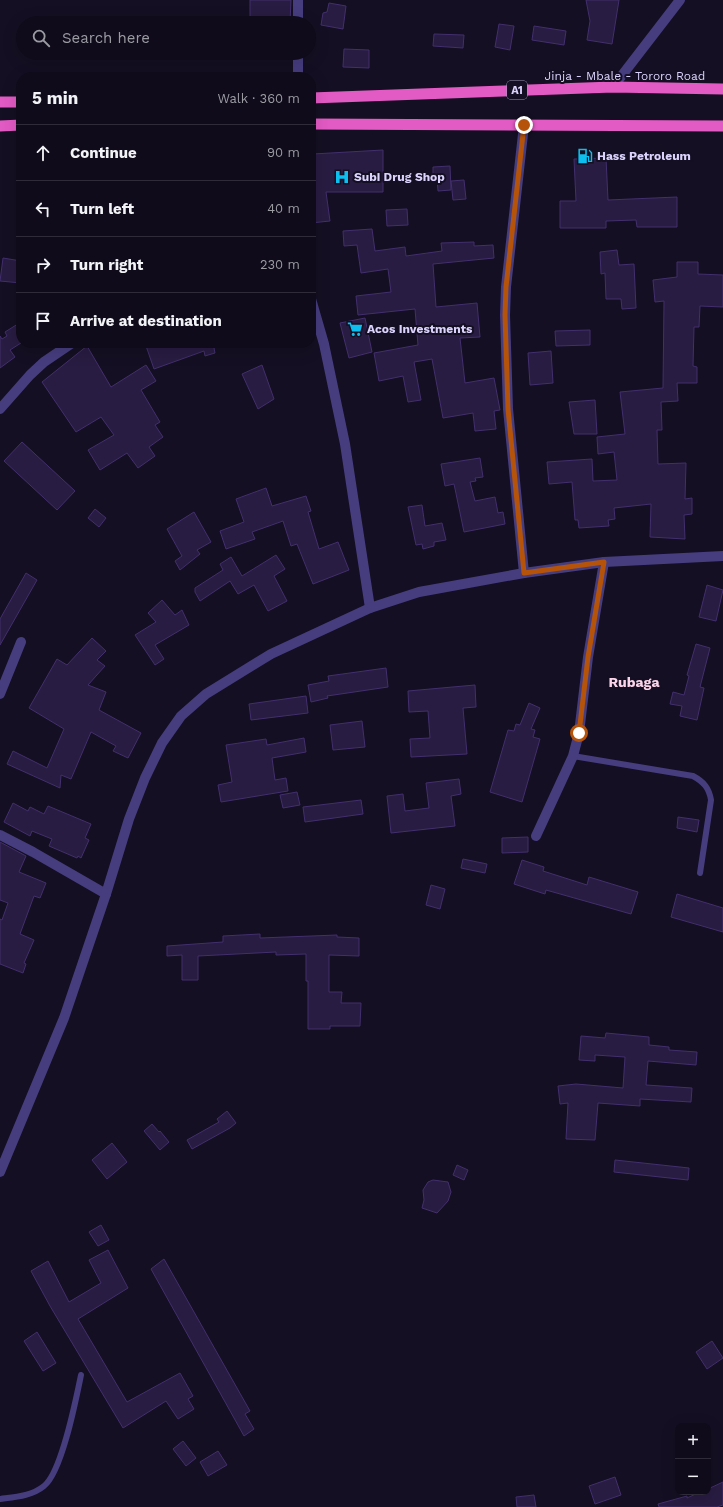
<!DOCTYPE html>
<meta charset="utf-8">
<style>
:root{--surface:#0f0b1a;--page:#1d1927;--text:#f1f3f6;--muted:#9b9ba2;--line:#2f2b39}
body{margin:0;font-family:"Work Sans",sans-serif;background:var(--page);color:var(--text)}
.controls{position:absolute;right:12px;bottom:12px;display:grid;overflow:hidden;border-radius:8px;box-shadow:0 4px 16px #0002}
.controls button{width:36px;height:36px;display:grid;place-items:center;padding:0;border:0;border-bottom:1px solid var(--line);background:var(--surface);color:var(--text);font:20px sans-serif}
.stop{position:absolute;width:12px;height:12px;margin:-9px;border:3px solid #b45309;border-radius:50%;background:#fff}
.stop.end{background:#b45309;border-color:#fff;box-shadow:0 1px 4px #0008}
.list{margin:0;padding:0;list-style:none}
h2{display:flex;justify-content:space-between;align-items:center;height:52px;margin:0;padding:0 16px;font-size:17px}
h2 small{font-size:13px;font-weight:400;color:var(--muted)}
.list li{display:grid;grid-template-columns:26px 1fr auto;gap:12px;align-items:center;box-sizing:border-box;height:56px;padding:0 16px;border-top:1px solid var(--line)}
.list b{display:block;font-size:15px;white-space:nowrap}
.list em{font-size:13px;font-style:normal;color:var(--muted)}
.icon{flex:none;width:22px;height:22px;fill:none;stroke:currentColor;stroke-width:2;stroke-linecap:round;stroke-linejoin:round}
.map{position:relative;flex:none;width:723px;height:1507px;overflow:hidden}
.search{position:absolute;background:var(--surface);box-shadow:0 4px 16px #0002;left:16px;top:16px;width:300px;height:44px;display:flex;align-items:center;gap:10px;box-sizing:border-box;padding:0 14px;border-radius:22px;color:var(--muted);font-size:15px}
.panel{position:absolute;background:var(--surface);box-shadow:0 4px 16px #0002;left:16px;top:72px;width:300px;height:276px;border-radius:16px}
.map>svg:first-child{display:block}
</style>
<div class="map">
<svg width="723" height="1507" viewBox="0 0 723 1507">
<rect width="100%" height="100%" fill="#140f22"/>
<!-- building -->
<g fill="#281c42" stroke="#422f6d">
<polygon points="250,0 291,0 290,23 250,22"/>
<polygon points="586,0 619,0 612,44 587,40 590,21"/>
<polygon points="329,3 346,6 343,29 321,25 323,13 327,12"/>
<polygon points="499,24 514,26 510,50 495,47"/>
<polygon points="534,26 566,31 564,45 532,40"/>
<polygon points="434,34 464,35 463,48 433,46"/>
<polygon points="344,49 369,50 369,68 343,67"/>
<polygon points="383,150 383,192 326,192 330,221 311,223 311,202 314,201 313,154"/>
<polygon points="606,158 608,200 677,197 677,227 637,227 636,220 606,221 606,228 560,228 560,201 576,201 574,159"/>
<polygon points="450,166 451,190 438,191 437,178 433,178 433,167"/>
<polygon points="464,180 466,199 453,200 451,181"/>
<polygon points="407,209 408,225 387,226 386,210"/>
<polygon points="372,229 375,251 405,247 406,256 442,251 441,243 474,242 474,246 493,245 494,258 433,264 436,307 477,303 480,337 460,338 465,383 494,378 500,410 494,411 496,429 475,431 473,413 443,418 432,359 414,362 421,400 408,402 403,376 379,381 374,353 418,345 415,309 358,315 356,296 391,292 388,269 361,273 357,245 344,246 343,231"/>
<polygon points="617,250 619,265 634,264 636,308 622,309 621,299 606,299 605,273 601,274 600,252"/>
<polygon points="3,258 21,261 21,283 0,281"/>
<polygon points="677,262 698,262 698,274 723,275 723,307 700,306 699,327 694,327 693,366 697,367 697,383 677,383 678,401 661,402 662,430 657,430 658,464 686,463 685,499 692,498 692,514 684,515 685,539 650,537 651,504 614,508 615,519 608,520 609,526 579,528 578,520 575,520 572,482 549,484 547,462 592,459 593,481 617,480 614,452 598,454 597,437 625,434 620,392 663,388 664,301 655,302 653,280 677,277"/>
<polygon points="365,318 372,352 349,358 340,323"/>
<polygon points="21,322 21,343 10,350 15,357 0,368 0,336 2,339 7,336 5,332"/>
<polygon points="590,330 590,345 556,346 555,331"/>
<polygon points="145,343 223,343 224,344 214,348 215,353 205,356 204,351 154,369"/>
<polygon points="87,346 111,387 146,365 156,381 141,390 160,422 155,425 163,437 149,447 155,456 138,468 127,453 100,470 88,450 114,435 101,417 76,432 42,382"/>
<polygon points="551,351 553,383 530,385 528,353"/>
<polygon points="262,365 274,399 258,409 242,374"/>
<polygon points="595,400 597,434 574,434 569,402"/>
<polygon points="22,442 75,491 57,510 4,461"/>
<polygon points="480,458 483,477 475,478 476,481 470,482 475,501 495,497 498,513 503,512 505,524 464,532 454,484 445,486 441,464"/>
<polygon points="266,488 272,506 306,496 311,511 308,512 319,549 338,542 349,570 313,584 297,544 291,546 283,521 252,532 255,539 226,549 220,531 244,522 236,499"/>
<polygon points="422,505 425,526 442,523 446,540 434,542 434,546 423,549 422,544 416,545 408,507"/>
<polygon points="95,509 106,518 99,527 88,518"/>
<polygon points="194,512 211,542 197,550 200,554 180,570 175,561 182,556 167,529"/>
<polygon points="276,555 285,569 274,576 287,601 268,611 254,585 238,594 230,581 200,601 195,592 195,588 223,570 220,564 231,557 242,576"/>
<polygon points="26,573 37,580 0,645 0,619"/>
<polygon points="707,585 723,590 716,621 699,617"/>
<polygon points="162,600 175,615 182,610 189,625 155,645 164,659 155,665 135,635 156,622 148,613"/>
<polygon points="92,638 106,651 97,660 105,666 88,685 106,692 99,710 141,733 128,758 113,751 116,746 91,732 71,779 61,775 60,788 7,764 13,751 47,768 64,729 29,708 57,659 67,665"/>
<polygon points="696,644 710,648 700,687 704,688 697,720 680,716 682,706 670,704 673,692 684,695 689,676 687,675"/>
<polygon points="386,668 388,687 327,696 328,698 311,702 308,685 329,681 328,676"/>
<polygon points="475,685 476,707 463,708 467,754 411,757 410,739 430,738 428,711 409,712 408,691"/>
<polygon points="306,696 308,713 251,720 249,704"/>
<polygon points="529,703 540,708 531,729 535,730 533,737 540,739 522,802 490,792 508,730 514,731 516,724 520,725"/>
<polygon points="362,721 365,747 333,750 330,725"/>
<polygon points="304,738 306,752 272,758 275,780 286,778 288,791 221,802 218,785 232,782 226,745 266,739 267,745"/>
<polygon points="459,779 461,794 451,796 455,826 391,833 387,796 403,794 405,811 429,808 426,783"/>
<polygon points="297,792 300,805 283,808 280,795"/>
<polygon points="361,800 363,814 305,822 303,807"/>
<polygon points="13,803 28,811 30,807 44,814 48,806 91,824 85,838 89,840 81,858 78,856 77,858 49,846 52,839 32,831 30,836 4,822"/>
<polygon points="678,817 699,820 697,832 677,828"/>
<polygon points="528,837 528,852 502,853 502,838"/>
<polygon points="0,842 26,856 19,872 46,883 40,898 34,896 20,934 34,940 24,963 26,964 23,973 0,964 0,919 2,920 8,903 0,900"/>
<polygon points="463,859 487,864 485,873 461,868"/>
<polygon points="522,860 544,867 543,871 587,885 589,877 638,892 631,914 546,890 545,894 514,884"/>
<polygon points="431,885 445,889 440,909 426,905"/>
<polygon points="677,894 723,908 723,932 671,917"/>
<polygon points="260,934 260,938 337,935 337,937 359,938 359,956 329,955 329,992 342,992 341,1003 361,1003 360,1026 330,1026 330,1029 308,1029 308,981 306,981 306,954 276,955 276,952 198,956 198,980 182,980 182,955 167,956 167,946 223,942 223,936"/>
<polygon points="606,1033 649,1037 649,1045 669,1047 669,1050 697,1052 696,1065 648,1061 646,1085 692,1088 691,1102 640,1099 640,1106 598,1103 595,1140 566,1139 568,1103 560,1104 558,1086 576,1084 623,1088 625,1057 595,1055 595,1061 579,1060 581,1036 605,1038"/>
<polygon points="227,1111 236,1123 230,1128 192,1149 187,1140 219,1122 217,1119"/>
<polygon points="152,1124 159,1132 160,1131 169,1142 160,1150 144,1131"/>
<polygon points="112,1143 127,1162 107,1179 92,1160"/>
<polygon points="615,1160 689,1168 688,1180 614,1172"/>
<polygon points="457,1165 468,1170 464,1180 453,1175"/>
<polygon points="433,1180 448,1182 451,1192 448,1201 437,1213 422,1208 424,1200 423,1190 428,1182"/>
<polygon points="101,1225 109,1240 98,1246 89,1232"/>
<polygon points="108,1250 128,1288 78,1319 127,1402 180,1373 193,1396 188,1399 194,1409 178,1419 166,1401 123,1428 50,1306 31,1271 48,1261 69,1302 101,1283 89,1260"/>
<polygon points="164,1259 250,1411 245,1414 254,1429 244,1436 151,1269"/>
<polygon points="37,1332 56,1363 43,1371 24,1341"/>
<polygon points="712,1341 723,1358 707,1369 696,1352"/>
<polygon points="183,1441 196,1458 186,1466 173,1449"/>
<polygon points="218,1451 227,1465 208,1476 200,1462"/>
<polygon points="615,1477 621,1495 595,1504 589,1486"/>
<polygon points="723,1482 723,1505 717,1507 659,1507 658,1504 687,1496 687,1498 700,1492 708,1492 708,1489"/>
<polygon points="534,1495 536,1507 517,1507 516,1497"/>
</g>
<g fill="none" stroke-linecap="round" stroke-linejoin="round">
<!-- service -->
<g stroke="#463d7f" stroke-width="6">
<path d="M573 756 693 776C704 782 709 788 711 800L700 873"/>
<path d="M0 1499C15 1497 32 1496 44 1486 62 1472 76 1399 81 1375"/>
</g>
<!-- minor -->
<g stroke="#463d7f" stroke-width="10">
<polyline points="298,23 298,0"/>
<polyline points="298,77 298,53"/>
<polyline points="613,87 680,0"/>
<polyline points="311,299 324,344 345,444 370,608"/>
<polyline points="0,409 30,375 44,362 72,343"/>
<polyline points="524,573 508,409 505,315 506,287 524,125"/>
<polyline points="0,694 21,642"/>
<polyline points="0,835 33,852 106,894"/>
<polyline points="536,836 573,756 579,733 588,657 604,562"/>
<polyline points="0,1172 64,1018 106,894 129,819 145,778 162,743 181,716 206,694 271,654 370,608 419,592 524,573 604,562 723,556"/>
</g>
<!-- trunk -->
<g stroke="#e25ac4" stroke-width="11">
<polyline points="311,98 613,87 723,89"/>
<polyline points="0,102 21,102"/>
<polyline points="311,124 723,126"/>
<polyline points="0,126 21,125"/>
</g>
</g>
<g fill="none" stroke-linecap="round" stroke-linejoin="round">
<!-- route -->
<polyline stroke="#b45309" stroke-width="5" points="524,125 506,287 505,315 508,409 524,573 604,562 588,657 579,733"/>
</g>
<!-- icons -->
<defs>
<g id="fuel-bare" transform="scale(1.2)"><path d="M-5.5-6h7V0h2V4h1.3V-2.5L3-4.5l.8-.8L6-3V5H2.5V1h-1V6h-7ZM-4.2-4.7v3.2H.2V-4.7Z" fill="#0dbfef" stroke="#140f22" stroke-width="2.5" paint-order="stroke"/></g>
<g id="hospital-bare" transform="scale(1.2)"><path d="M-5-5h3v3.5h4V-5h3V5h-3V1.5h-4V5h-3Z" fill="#0dbfef" stroke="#140f22" stroke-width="2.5" paint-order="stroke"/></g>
<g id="supermarket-bare" transform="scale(1.2)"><path d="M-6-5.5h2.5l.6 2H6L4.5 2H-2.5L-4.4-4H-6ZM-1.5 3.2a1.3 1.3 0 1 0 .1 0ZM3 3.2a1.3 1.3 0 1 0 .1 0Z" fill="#0dbfef" stroke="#140f22" stroke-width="2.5" paint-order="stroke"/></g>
</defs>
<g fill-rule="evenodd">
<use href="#fuel-bare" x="585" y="156"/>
<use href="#hospital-bare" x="342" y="177"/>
<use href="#supermarket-bare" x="355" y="329"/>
</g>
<g text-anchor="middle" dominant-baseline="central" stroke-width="4" stroke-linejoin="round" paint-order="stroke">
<!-- shield labels -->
<rect fill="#140f22" stroke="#a098bb" stroke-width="1" x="507" y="81" width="20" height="18" rx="3"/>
<g font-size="11" font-weight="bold" fill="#dcd3fd">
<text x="517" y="90">A1</text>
</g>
<!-- street labels -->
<g font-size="12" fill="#dcd3fd" stroke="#140f22">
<text x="625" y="76">Jinja - Mbale - Tororo Road</text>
</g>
<!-- poi labels -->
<g font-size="12" font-weight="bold" fill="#dcd3fd" stroke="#140f22" text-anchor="start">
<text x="597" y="156">Hass Petroleum</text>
<text x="354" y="177">Subi Drug Shop</text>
<text x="367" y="329">Acos Investments</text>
</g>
<!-- quarter labels -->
<g font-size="14" font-weight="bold" fill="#fdd5ea" stroke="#140f22">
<text x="634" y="682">Rubaga</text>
</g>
</g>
</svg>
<div class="controls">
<button>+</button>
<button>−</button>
</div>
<div class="stop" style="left:579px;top:733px"></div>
<div class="stop end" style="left:524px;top:125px"></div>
<div class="search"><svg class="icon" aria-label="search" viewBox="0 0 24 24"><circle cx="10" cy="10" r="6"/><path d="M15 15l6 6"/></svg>Search here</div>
<section class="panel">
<h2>5 min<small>Walk · 360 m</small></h2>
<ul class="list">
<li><svg class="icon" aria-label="ahead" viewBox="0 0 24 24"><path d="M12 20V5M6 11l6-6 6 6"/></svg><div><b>Continue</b></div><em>90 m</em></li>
<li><svg class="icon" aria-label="left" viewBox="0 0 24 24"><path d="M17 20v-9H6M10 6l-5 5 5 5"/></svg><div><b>Turn left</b></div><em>40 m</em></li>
<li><svg class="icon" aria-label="right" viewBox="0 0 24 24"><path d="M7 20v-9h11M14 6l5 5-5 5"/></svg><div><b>Turn right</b></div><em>230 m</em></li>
<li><svg class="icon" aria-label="arrive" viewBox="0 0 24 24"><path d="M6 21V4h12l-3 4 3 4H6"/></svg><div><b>Arrive at destination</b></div></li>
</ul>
</section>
</div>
